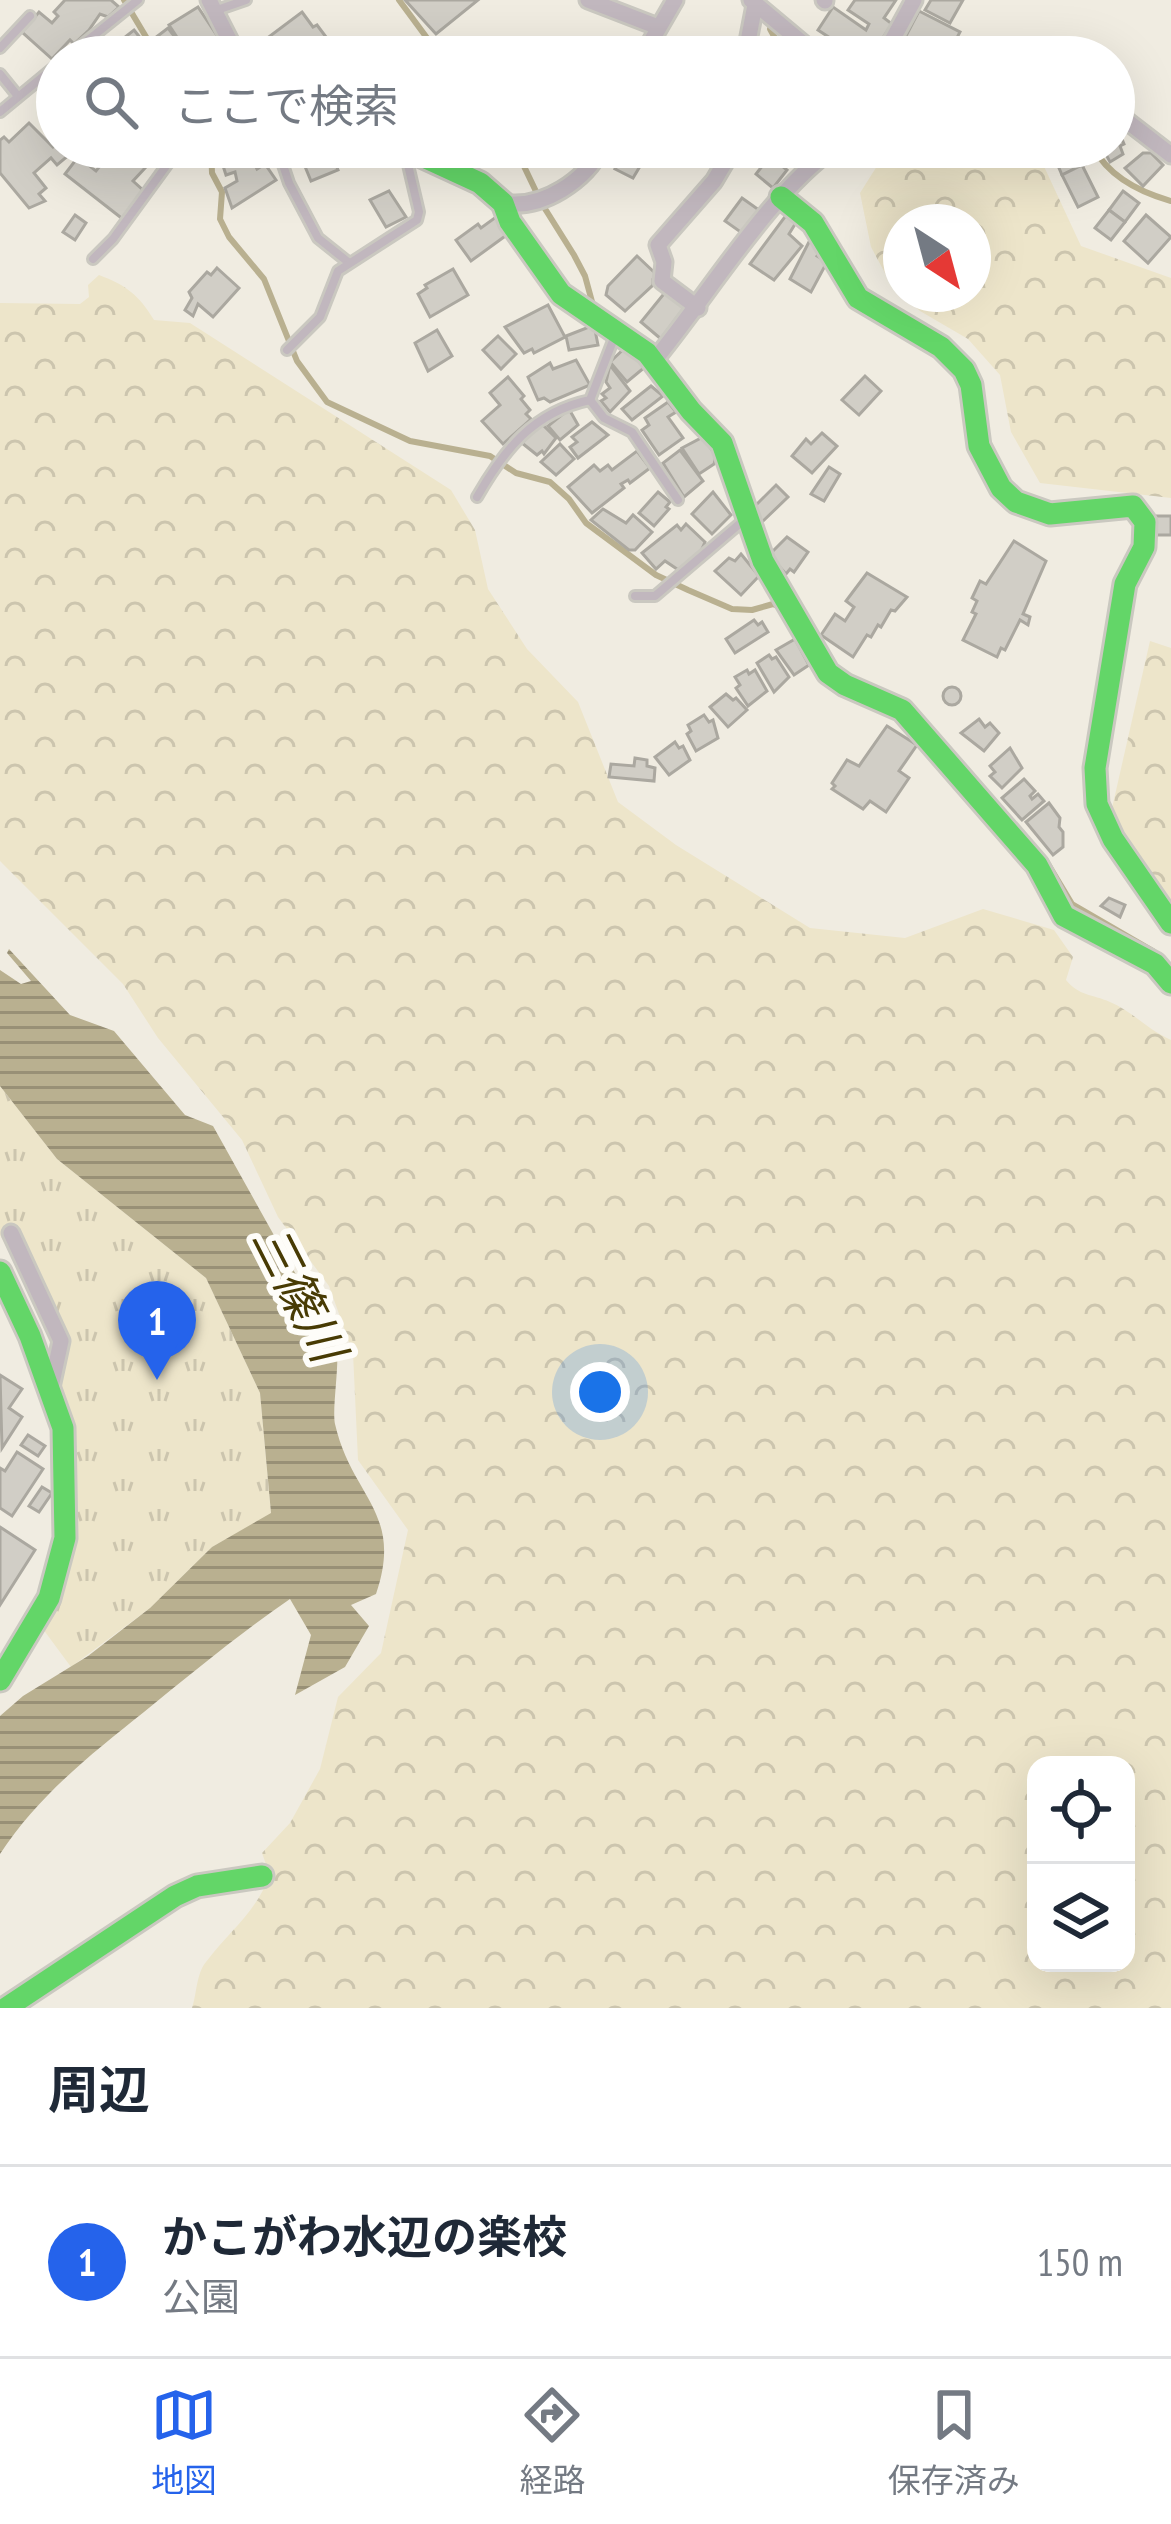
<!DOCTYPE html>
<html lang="ja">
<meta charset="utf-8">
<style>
:root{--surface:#fff;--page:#f6f6f7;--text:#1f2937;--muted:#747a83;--line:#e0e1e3;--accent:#2563eb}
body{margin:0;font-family:"PT Sans Narrow","Noto Sans JP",sans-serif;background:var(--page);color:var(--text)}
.controls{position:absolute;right:36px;bottom:36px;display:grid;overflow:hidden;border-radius:24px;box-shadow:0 12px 48px #0002}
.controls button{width:108px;height:108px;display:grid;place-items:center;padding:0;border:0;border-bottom:3px solid var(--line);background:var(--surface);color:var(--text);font:60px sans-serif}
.compass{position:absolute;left:883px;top:204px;width:108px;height:108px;border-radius:50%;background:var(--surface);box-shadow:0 12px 48px #0002;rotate:144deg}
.you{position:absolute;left:600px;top:1392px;width:42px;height:42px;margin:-30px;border:9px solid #fff;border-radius:50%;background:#1a73e8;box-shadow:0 0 0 18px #1a73e833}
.badge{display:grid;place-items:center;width:78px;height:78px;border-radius:50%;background:var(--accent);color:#fff;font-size:39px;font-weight:700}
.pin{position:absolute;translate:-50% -99px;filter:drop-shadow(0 3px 6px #0008)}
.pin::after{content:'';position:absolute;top:63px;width:42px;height:36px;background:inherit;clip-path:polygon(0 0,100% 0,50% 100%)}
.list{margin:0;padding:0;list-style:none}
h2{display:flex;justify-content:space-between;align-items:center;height:156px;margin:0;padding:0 48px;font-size:51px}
h2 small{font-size:39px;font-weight:400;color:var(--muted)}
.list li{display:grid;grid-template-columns:78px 1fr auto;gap:36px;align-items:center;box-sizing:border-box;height:192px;padding:0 48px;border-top:3px solid var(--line)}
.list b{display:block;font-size:45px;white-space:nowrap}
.list p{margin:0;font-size:39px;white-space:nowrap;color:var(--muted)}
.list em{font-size:39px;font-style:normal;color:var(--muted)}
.icon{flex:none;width:66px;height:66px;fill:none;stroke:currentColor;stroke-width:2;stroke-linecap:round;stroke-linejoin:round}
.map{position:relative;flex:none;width:1171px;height:2008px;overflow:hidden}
.search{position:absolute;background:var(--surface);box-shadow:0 12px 48px #0002;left:36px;right:36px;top:36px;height:132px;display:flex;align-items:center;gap:30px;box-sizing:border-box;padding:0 42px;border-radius:66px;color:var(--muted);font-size:45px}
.sheet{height:348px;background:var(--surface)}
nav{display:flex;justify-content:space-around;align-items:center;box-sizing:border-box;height:168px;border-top:3px solid var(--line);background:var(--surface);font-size:33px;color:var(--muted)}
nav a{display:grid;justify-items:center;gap:6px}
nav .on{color:var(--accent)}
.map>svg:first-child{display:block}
</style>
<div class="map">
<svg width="1171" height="2008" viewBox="0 0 1171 2008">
<defs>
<pattern id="grass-tufts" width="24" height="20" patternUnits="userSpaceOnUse" patternTransform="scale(3)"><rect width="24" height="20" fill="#ede5ca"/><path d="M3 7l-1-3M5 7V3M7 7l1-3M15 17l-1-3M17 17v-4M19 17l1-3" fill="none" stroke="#ccc5ae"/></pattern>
<pattern id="forest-crowns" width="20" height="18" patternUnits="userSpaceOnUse" patternTransform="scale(3)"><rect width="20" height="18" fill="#ede5ca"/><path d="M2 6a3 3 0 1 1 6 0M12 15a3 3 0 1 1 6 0" fill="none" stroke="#ccc5ae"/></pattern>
<pattern id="water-rules" width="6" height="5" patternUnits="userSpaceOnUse" patternTransform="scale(3)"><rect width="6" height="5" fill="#b9b090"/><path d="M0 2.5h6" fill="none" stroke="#989076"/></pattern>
</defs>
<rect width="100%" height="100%" fill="#f0ece1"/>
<!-- grass -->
<polygon fill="url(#grass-tufts)" points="0,1086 57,1159 206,1278 260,1393 271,1514 212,1547 150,1608 71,1667 40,1625 67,1547 58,1392 63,1368 49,1327 0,1235"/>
<!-- forest -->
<g fill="url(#forest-crowns)" fill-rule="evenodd">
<path d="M889 147H1035L1081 246 1171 278V498L1040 483 1011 432 1000 375 968 339 920 311 892 286 871 247 860 193ZM901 222H973V294H901Z"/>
<path d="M99 275C126 285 139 295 154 320L190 323 451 490 475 530 488 589 527 649 578 702 618 802 676 845 810 928 905 938 983 909 1054 930 1073 957 1066 980C1079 996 1092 994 1110 1002 1132 1011 1148 1030 1171 1040V2008H192C197 1994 196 1974 206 1962 231 1929 252 1917 270 1876L262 1853 290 1823 320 1769 338 1697 381 1653 408 1530 358 1460 353 1353 329 1286 278 1217 242 1140 158 1038 123 984 0 861V303L80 304 89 297 88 285ZM1036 1765H1126V1963H1036Z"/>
<polygon points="1150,641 1171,648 1171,901 1110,817"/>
</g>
<!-- water -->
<path fill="url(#water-rules)" d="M9 949 70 1015 114 1031 185 1115 213 1126 337 1348C339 1369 332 1409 335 1424 352 1498 404 1512 376 1594L351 1605 369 1626 345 1667 295 1695 311 1635 290 1599C239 1634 192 1673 144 1712 90 1755 38 1796 0 1854V1716L23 1696 88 1656 150 1608 212 1547 271 1513 260 1393 206 1278 57 1159 0 1086V970L21 984 31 981 7 953Z"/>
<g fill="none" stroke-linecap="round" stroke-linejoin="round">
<!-- stream -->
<g stroke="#b9b090" stroke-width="6">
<polyline points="124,0 158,57"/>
<polyline points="399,0 441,57"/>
<polyline points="773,22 770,29 780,47 779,57"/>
<polyline points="211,147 212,173 222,192 220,219 229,237 264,279 297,361 327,402 410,441 490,456 516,473 550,482 569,499 586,523 656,575 688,590 732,609 752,610 773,604 780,607"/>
<polyline points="507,147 521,160 542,204 574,255 585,276 594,309"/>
<path d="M1093 147C1109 177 1139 192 1171 201"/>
<polyline points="1045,859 1072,904 1153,951 1171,967"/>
</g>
</g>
<!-- building -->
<g fill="#d1cec6" stroke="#aba8a0" stroke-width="3">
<polygon points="65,0 111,0 119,7 108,17 100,14 89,30 74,44 70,40 52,59 22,32 39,12 52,23 58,16 54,12"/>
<polygon points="405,0 478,0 436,34"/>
<polygon points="855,0 896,0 884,18 892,24 873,53 860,44 853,53 818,30 833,7 866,30 869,24 848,10"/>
<polygon points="931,0 963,0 950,23 925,10"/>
<polygon points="198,7 222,43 212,49 209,42 201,47 206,54 202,57 178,57 186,51 169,25"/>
<polygon points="919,11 960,32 947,57 904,57 897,53"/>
<polygon points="302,12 313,27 317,25 341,57 310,57 306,52 300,57 273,57 262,42"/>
<polygon points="168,28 184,49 175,57 171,57 155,38"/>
<polygon points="134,30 145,44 125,57 115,45"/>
<polygon points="259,41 267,53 262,57 245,57 242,53"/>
<polygon points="29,123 53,147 57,144 57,147 75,150 57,165 51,158 34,173 46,188 39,194 45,201 29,208 0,173 0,140 4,137 9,142"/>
<polygon points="1116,124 1124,144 1120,146 1123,154 1110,162 1102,147 1114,147"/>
<polygon points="115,147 138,147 145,152 151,147 159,153 133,181 144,191 124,220 65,174 78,157 96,171"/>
<polygon points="217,147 270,147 273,160 255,165 257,169 265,164 276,180 232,208 225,188 237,181 235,172 226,175"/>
<polygon points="297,147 329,147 338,170 311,181"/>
<polygon points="622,147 658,147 649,164 642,163 633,178 615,169 626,151"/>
<polygon points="777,147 800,147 799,158 786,164 773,150"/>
<polygon points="1056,147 1078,147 1086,164 1062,175 1051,149"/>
<polygon points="1143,153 1151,153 1163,165 1143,186 1125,168"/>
<polygon points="770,156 787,170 773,188 756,174"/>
<polygon points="1082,165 1098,197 1078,207 1062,175"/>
<polygon points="389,191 406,217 386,227 370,200"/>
<polygon points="1123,191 1139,203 1125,222 1109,210"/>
<polygon points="742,198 759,210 742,233 725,221"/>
<polygon points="1109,210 1125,222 1111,240 1095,228"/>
<polygon points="787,214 797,221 789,234 802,246 774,280 750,264"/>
<polygon points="75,215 86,223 75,240 63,232"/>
<polygon points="1146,215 1171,237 1148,263 1124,241"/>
<polygon points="496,217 508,234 471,261 456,240 478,224 481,228"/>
<polygon points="811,238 822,248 817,256 827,262 811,292 790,279"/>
<polygon points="637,256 655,273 656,257 659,257 658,281 653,280 653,285 625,311 606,295 608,286"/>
<polygon points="217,268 239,288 213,317 198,304 193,316 185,310 192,298 189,292 207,272 211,275"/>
<polygon points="453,269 468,295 430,317 418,294 427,288 425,285"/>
<polygon points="667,290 684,308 661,339 641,322"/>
<polygon points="548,305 565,337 534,353 532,349 524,353 505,327"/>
<polygon points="594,325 598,345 569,350 566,336"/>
<polygon points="437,330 452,356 428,371 415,343"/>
<polygon points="498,336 516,354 501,369 483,350"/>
<polygon points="627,346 645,367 627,382 610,362"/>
<polygon points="576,360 590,385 550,402 544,398 538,400 528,377 550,363 553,369"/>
<polygon points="610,365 630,391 610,412 601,401 606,398 602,394 610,388 606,382"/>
<polygon points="865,376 881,391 859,415 842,400"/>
<polygon points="508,377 524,396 521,399 530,410 526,414 531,419 503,444 482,421 500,405 490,393"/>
<polygon points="651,386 663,396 632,420 622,409"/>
<polygon points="668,402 676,412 668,417 683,438 659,455 642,430 649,425 645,418"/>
<polygon points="569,409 578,425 560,440 548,426"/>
<polygon points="592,422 608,435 578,458 570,447 577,442 572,437"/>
<polygon points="541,423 556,438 544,454 542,451 537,455 522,443"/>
<polygon points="822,433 837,446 812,473 792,456 806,439 811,444"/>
<polygon points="703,437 716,456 714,464 699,474 682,448"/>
<polygon points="560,444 574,459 556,475 541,462"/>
<polygon points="680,450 703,481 684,497 663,463"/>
<polygon points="637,451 650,468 630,483 628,480 621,484 624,488 592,513 568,487 594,465 600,471 608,465 612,470"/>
<polygon points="829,467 840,474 824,501 811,494"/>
<polygon points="776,485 788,497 761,523 749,512"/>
<polygon points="658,492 670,502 666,507 669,509 654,526 639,513"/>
<polygon points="713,492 731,515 712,534 692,514"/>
<polygon points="603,509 626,523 633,515 652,532 635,550 629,550 591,520"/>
<rect x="1153" y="516" width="18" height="19"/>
<polygon points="686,524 705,542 701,551 680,571 665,561 656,569 642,553 677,525 681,530"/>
<polygon points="787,537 808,552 794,572 790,569 786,574 769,555"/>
<polygon points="1014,541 1046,561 1023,614 1030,617 1028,625 1020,620 1005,650 1001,648 997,657 963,640 976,614 972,612 977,601 972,598 980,581 986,584"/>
<polygon points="741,554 759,576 741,595 715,571 729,558 735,561"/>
<polygon points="867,573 907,597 895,611 891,610 881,627 878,625 871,637 867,635 853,657 821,635 835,614 845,621 854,607 846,601"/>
<polygon points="754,620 758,625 762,622 768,632 735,653 726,639"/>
<polygon points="795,639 809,665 794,675 776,650"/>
<polygon points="769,655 772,659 776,657 789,677 774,692 757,663"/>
<polygon points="747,670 749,674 755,670 767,691 748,706 736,688 740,685 735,677"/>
<circle cx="952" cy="696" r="9"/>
<polygon points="726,694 733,700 736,698 747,710 728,727 710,707"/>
<polygon points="704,715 709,722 713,720 718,738 696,751 687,734 691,731 688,725"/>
<polygon points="979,719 985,727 990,723 999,733 984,751 961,733"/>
<polygon points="887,726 917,745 899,771 909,778 886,812 870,801 863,809 832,789 835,786 832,783 847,760 859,766"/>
<polygon points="675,742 679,748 683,746 690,760 669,775 655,757"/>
<polygon points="1010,748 1022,768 1002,788 990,776 995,772 990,766"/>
<polygon points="635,758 647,760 647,766 655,768 654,781 609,777 611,764 634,766"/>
<polygon points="1024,779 1035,791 1030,796 1032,799 1038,794 1044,801 1022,820 1002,798"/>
<polygon points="1049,803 1060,818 1059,827 1063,832 1063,847 1053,855 1026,822"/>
<polygon points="1109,898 1125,905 1120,917 1101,906"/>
<polygon points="0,1375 22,1389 9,1408 22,1417 2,1448"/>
<polygon points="28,1435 45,1446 38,1456 21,1445"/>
<polygon points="17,1452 43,1469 12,1516 0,1508 0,1468 5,1471"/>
<polygon points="42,1487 52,1493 39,1512 29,1506"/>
<polygon points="0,1527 35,1550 0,1605"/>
</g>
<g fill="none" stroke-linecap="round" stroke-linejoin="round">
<!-- lane casing -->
<g stroke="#cac8c0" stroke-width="14">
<g id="lane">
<polyline points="217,10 246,0"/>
<polyline points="0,48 30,16"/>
<polyline points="67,57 138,0"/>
<polyline points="0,74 17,95"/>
<polyline points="0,112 57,65"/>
<polyline points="277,147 289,183 318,238 348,262"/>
<polyline points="93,259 113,239 172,158 197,147"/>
<polyline points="287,350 320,317 338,271 417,220 419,212 405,152"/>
<polyline points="590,400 604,418 632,432 678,500"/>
<path d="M477 497C504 450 533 412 590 400L616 333"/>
<polyline points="635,596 655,596 744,520"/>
</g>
</g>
<!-- street casing -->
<g stroke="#cac8c0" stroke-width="21">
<g id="street">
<polyline points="209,0 238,57"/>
<polyline points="588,0 658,27"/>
<polyline points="751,0 806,46 826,57"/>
<polyline points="824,0 825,1"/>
<polyline points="642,57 675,0"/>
<polyline points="745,57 755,5"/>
<polyline points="883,57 914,0"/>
<polyline points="1114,111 1171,155"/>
<path d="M503 203C543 210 586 180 602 147"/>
<polyline points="698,308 662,281 664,262 658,245 714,181 734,147"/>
<path d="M653 362C707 297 769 193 835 147"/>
<polyline points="11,1233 61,1341 50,1392"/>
</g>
</g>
<!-- fast casing -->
<g stroke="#cac8c0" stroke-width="27">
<g id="fast">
<polyline points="402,147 480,183 503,203 510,222 561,294 647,353 691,411 722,443 763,561 828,673 845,685 902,710 1037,865 1064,916 1155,964 1171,983"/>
<polyline points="781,197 813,223 858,298 941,347 964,370 971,385 979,446 1001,488 1016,502 1050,514 1133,506 1145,522 1144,547 1125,584 1095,768 1097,804 1113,839 1171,923"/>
<polyline points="0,1272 30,1336 63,1428 65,1538 49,1598 0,1680"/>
<polyline points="6,2008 175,1896 197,1886 262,1876"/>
</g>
</g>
<!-- lane -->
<use href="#lane" stroke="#c1b7be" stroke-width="8"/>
<!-- street -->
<use href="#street" stroke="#c1b7be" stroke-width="15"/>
<!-- fast -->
<use href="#fast" stroke="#63d668" stroke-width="21"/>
</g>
<g text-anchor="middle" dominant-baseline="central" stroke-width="12" stroke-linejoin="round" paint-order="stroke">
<!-- water labels -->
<g font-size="48" font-style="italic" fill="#483b04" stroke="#fefdf9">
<text transform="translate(300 1293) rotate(63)">三篠川</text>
</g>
</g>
</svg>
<div class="controls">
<button><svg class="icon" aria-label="locate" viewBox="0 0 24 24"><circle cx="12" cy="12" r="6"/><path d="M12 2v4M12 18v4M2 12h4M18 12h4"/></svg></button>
<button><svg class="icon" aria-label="layers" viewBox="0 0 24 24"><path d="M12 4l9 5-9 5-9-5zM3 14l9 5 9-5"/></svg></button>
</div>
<svg class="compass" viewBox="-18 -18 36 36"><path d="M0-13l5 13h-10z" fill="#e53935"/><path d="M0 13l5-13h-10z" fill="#747a83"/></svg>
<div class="you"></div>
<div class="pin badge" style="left:157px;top:1380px">1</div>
<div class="search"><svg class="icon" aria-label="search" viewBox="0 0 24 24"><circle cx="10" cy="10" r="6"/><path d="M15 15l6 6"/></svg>ここで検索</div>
</div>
<section class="sheet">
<h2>周辺<small></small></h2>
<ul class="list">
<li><span class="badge">1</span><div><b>かこがわ水辺の楽校</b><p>公園</p></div><em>150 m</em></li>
</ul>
</section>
<nav>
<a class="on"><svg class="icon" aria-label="map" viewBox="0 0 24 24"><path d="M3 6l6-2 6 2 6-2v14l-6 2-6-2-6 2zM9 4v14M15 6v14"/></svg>地図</a>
<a><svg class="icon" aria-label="directions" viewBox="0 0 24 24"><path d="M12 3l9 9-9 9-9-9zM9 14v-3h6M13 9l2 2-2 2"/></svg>経路</a>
<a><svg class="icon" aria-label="saved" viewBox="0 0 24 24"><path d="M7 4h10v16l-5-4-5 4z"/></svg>保存済み</a>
</nav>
